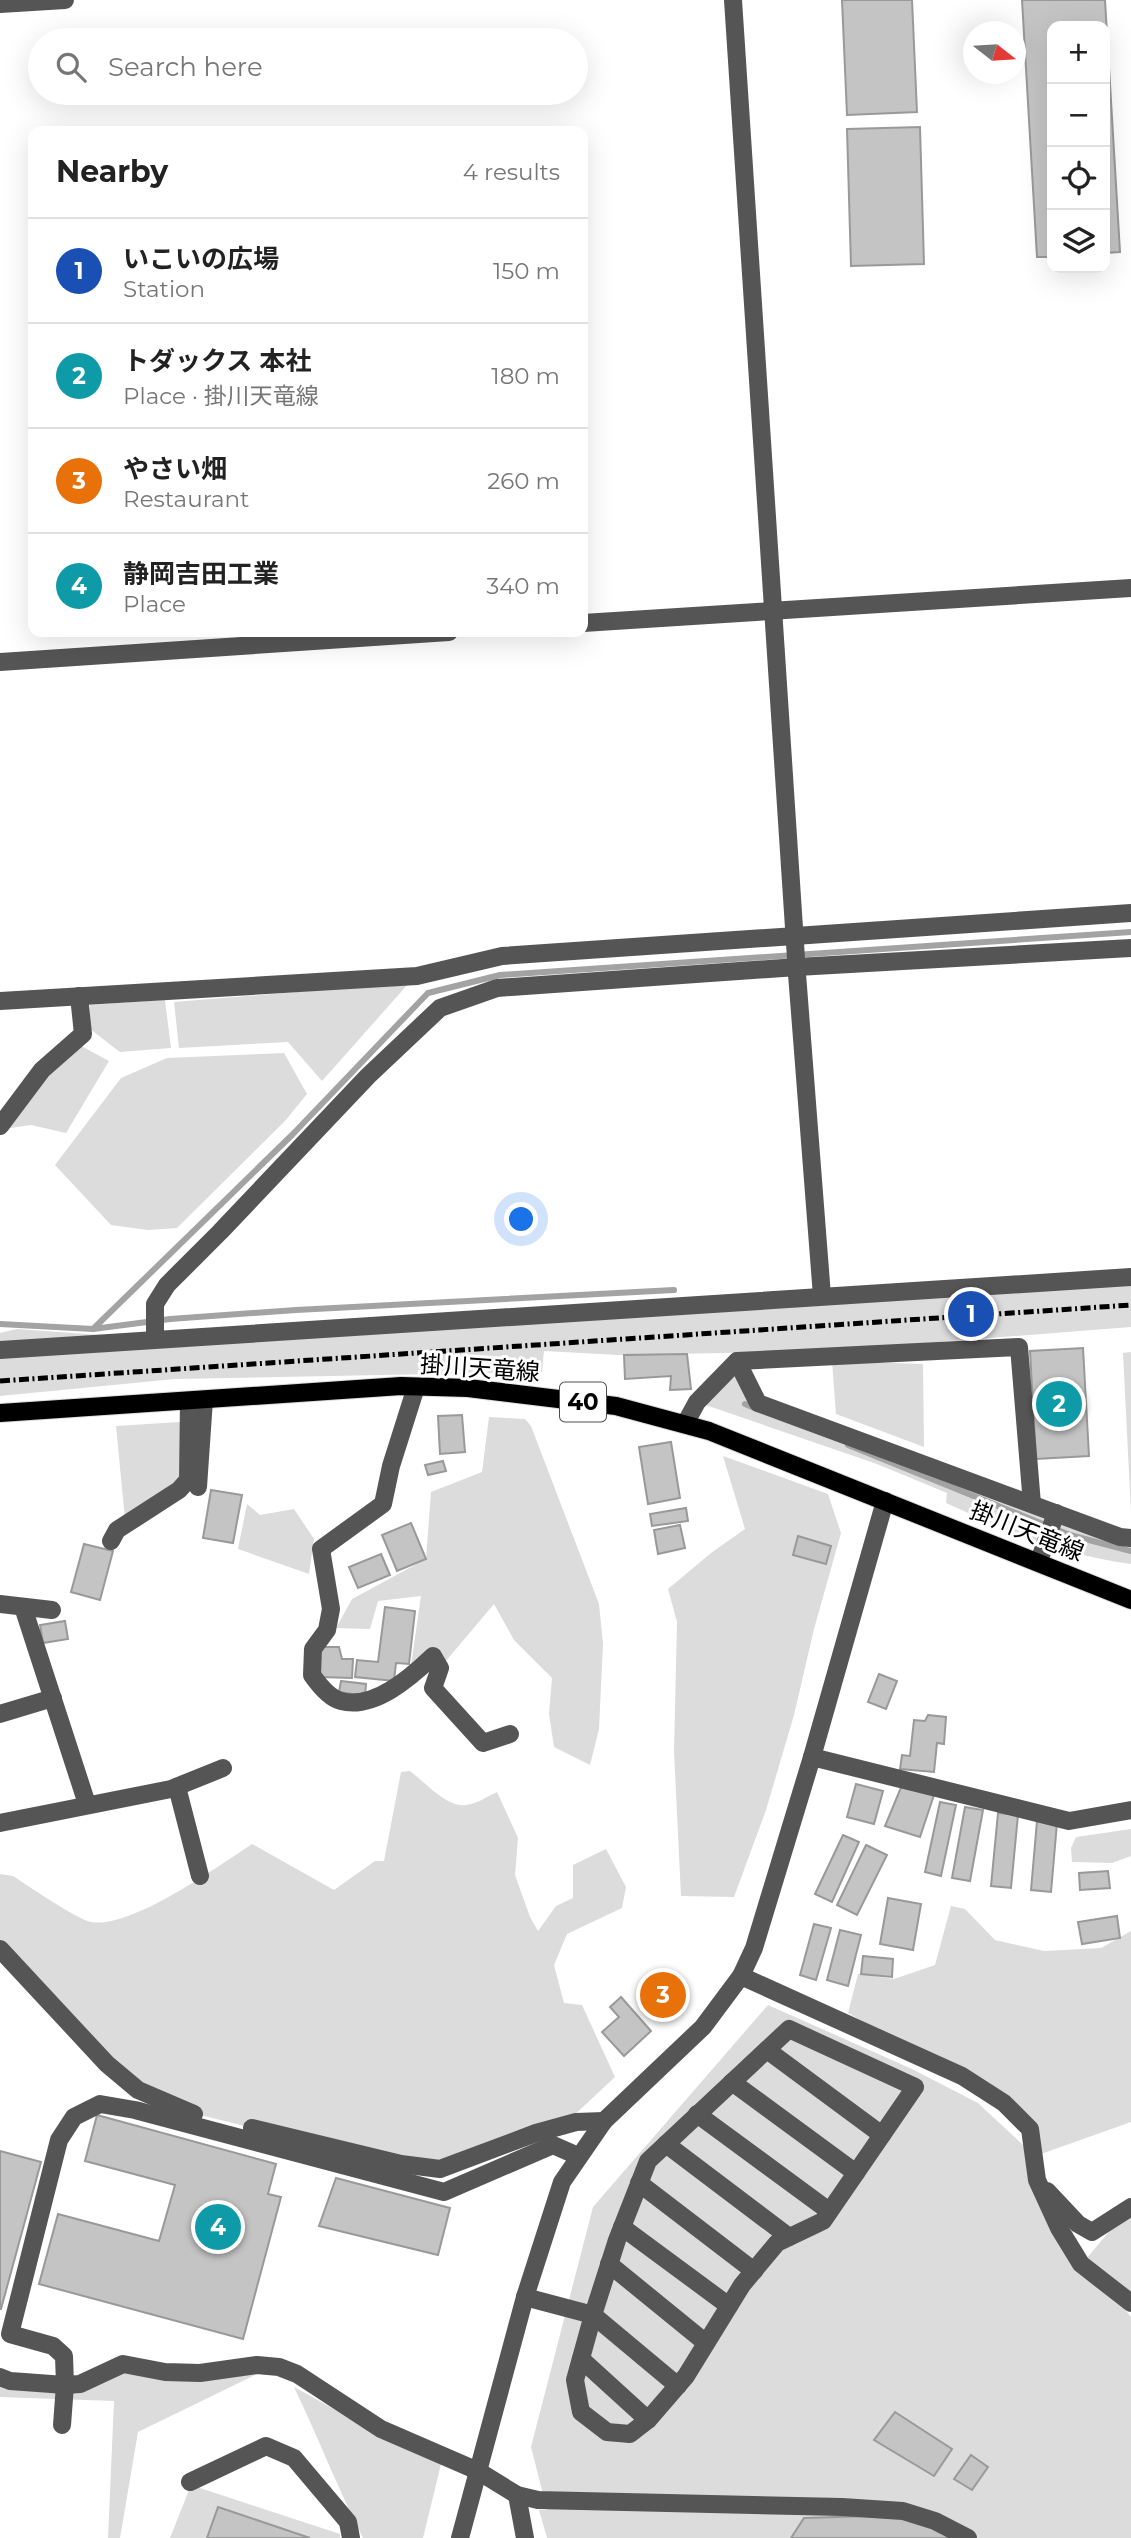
<!DOCTYPE html>
<meta charset="utf-8">
<style>
:root{--surface:#fff;--page:#f6f6f6;--text:#222;--muted:#767676;--line:#e0e0e0;--accent:#db2777}
body{margin:0;font-family:Montserrat,"Noto Sans JP",sans-serif;background:var(--page);color:var(--text)}
.controls{position:absolute;right:21px;top:21px;display:grid;overflow:hidden;border-radius:14px;box-shadow:0 7px 28px #0002}
.controls button{width:63px;height:63px;display:grid;place-items:center;padding:0;border:0;border-bottom:2px solid var(--line);background:var(--surface);color:var(--text);font:35px sans-serif}
.compass{position:absolute;left:963px;top:21px;width:63px;height:63px;border-radius:50%;background:var(--surface);box-shadow:0 7px 28px #0002;rotate:107deg}
.you{position:absolute;left:522px;top:1220px;width:24px;height:24px;margin:-18px;border:5px solid #fff;border-radius:50%;background:#1a73e8;box-shadow:0 0 0 10px #1a73e833}
.badge{display:grid;place-items:center;width:46px;height:46px;border-radius:50%;background:var(--accent);color:#fff;font-size:23px;font-weight:700}
.pin{position:absolute;translate:-50% -50%;border:4px solid #fff;box-shadow:0 2px 7px #0006}
.list{margin:0;padding:0;list-style:none}
h2{display:flex;justify-content:space-between;align-items:center;height:91px;margin:0;padding:0 28px;font-size:30px}
h2 small{font-size:23px;font-weight:400;color:var(--muted)}
.list li{display:grid;grid-template-columns:46px 1fr auto;gap:21px;align-items:center;box-sizing:border-box;height:105px;padding:0 28px;border-top:2px solid var(--line)}
.list b{display:block;font-size:26px;white-space:nowrap}
.list p{margin:0;font-size:23px;white-space:nowrap;color:var(--muted)}
.list em{font-size:23px;font-style:normal;color:var(--muted)}
.icon{flex:none;width:38px;height:38px;fill:none;stroke:currentColor;stroke-width:2;stroke-linecap:round;stroke-linejoin:round}
.map{position:relative;flex:none;width:1131px;height:2538px;overflow:hidden}
.search{position:absolute;background:var(--surface);box-shadow:0 7px 28px #0002;left:28px;top:28px;width:560px;height:77px;display:flex;align-items:center;gap:18px;box-sizing:border-box;padding:0 24px;border-radius:38px;color:var(--muted);font-size:26px}
.panel{position:absolute;background:var(--surface);box-shadow:0 7px 28px #0002;left:28px;top:126px;width:560px;height:511px;border-radius:14px}
.map>svg:first-child{display:block}
</style>
<div class="map">
<svg width="1131" height="2538" viewBox="0 0 1131 2538">
<rect width="100%" height="100%" fill="#fff"/>
<!-- green -->
<g fill="#dcdcdc">
<polygon points="409,983 322,1081 288,1042 179,1048 174,1002"/>
<polygon points="165,1000 171,1048 120,1052 90,1029 90,1005"/>
<polygon points="74,1042 109,1061 66,1133 31,1125 4,1129"/>
<polygon points="284,1053 307,1094 285,1121 177,1228 148,1230 111,1225 55,1165 121,1078 167,1058"/>
<polygon points="1131,1285 1131,1327 823,1351 618,1355 544,1351 542,1372 175,1379 0,1396 0,1333 17,1329 156,1339"/>
<polygon points="1131,1352 1131,1512 1123,1353"/>
<path d="M739 1361 758 1403 1131 1537V1564C1065 1556 1006 1530 946 1503L947 1493 877 1464 697 1402Z"/>
<polygon points="832,1361 923,1364 924,1447 836,1414"/>
<polygon points="489,1417 525,1419 531,1426 599,1604 603,1644 599,1729 590,1765 554,1747 549,1714 552,1678 514,1640 494,1604 440,1668 409,1679 421,1596 378,1601 370,1629 336,1628 352,1599 426,1559 431,1492 482,1472"/>
<polygon points="195,1421 187,1473 125,1519 116,1426"/>
<polygon points="723,1456 828,1494 841,1533 814,1629 794,1715 766,1810 734,1897 681,1896 674,1752 677,1622 668,1589 711,1553 745,1529"/>
<polygon points="247,1504 260,1515 294,1509 314,1539 309,1574 238,1549"/>
<path d="M410 1771C425 1782 447 1808 466 1805 477 1804 488 1796 497 1792L518 1838 515 1875 530 1917 538 1931 556 1906 573 1898V1865L606 1849 626 1887 622 1908 567 1934 554 1965 564 2003 582 2005 615 2077 570 2119 440 2169 313 2143 180 2110 145 2093 0 1946V1874L13 1876C27 1885 78 1920 91 1922 131 1929 217 1867 252 1844L334 1890 375 1861H384L401 1772Z"/>
<polygon points="1131,1829 1131,1856 1112,1863 1072,1862 1071,1848 1076,1837"/>
<polygon points="951,1906 965,1909 995,1940 1044,1951 1101,1948 1131,1931 1131,2122 1041,2154 1004,2102 848,2013 858,1974 894,1979 935,1965"/>
<polygon points="768,2005 912,2069 978,2103 1023,2145 1040,2188 1086,2259 1123,2215 1131,2215 1131,2303 1101,2280 1131,2317 1131,2538 547,2538 539,2510 547,2510 531,2447 593,2207"/>
<polygon points="121,2365 261,2372 138,2432 120,2538 108,2538 114,2401 0,2397 0,2384 76,2389"/>
<path d="M294 2387 376 2432 441 2464 423 2538H363C338 2489 318 2437 294 2387Z"/>
<polygon points="191,2485 340,2534 340,2538 307,2538 218,2507 207,2538 170,2538"/>
</g>
<g fill="none" stroke-linecap="round" stroke-linejoin="round">
<!-- stream -->
<g stroke="#a3a3a3" stroke-width="6">
<polyline points="0,1324 93,1329 170,1319 296,1310 674,1290"/>
<polyline points="93,1329 292,1135 428,993 500,975 1131,932"/>
<polyline points="745,1404 757,1409"/>
<polyline points="848,1445 1070,1535 1131,1551"/>
</g>
</g>
<!-- building -->
<g fill="#c4c4c4" stroke="#999" stroke-width="2">
<polygon points="842,0 912,0 917,112 847,115"/>
<polygon points="1022,0 1105,0 1120,252 1105,253 1105,26 1052,26 1052,257 1037,257"/>
<polygon points="920,127 924,264 851,266 847,129"/>
<polygon points="1083,1348 1089,1456 1036,1459 1030,1351"/>
<polygon points="687,1354 691,1389 670,1390 671,1376 625,1379 624,1355"/>
<polygon points="462,1415 465,1452 440,1454 438,1416"/>
<polygon points="671,1442 680,1498 648,1504 639,1447"/>
<polygon points="443,1461 446,1471 428,1475 425,1465"/>
<polygon points="211,1490 242,1495 233,1543 203,1538"/>
<polygon points="686,1508 688,1521 652,1526 650,1514"/>
<polygon points="411,1523 426,1559 397,1571 382,1535"/>
<polygon points="680,1525 685,1548 658,1554 654,1530"/>
<polygon points="798,1536 831,1546 826,1564 793,1555"/>
<polygon points="84,1544 113,1551 100,1600 71,1592"/>
<polygon points="381,1554 390,1575 358,1588 349,1567"/>
<polygon points="385,1607 415,1611 409,1664 396,1663 394,1681 355,1677 357,1660 378,1662"/>
<polygon points="65,1621 68,1639 43,1643 40,1625"/>
<polygon points="320,1647 339,1647 342,1659 353,1659 352,1678 319,1677"/>
<polygon points="879,1674 897,1681 886,1709 868,1702"/>
<polygon points="341,1681 366,1684 365,1696 339,1692"/>
<polygon points="928,1715 946,1717 944,1744 937,1743 934,1772 900,1769 902,1755 910,1756 914,1720 925,1721"/>
<polygon points="856,1784 883,1791 874,1824 847,1817"/>
<polygon points="902,1785 934,1795 920,1837 885,1826"/>
<polygon points="940,1802 956,1805 941,1876 925,1872"/>
<polygon points="965,1807 983,1810 970,1881 952,1878"/>
<polygon points="998,1813 1018,1815 1011,1888 991,1886"/>
<polygon points="1037,1821 1057,1823 1051,1892 1031,1890"/>
<polygon points="843,1835 859,1842 832,1902 815,1894"/>
<polygon points="866,1845 887,1855 857,1915 837,1905"/>
<polygon points="1108,1871 1110,1888 1080,1890 1079,1873"/>
<polygon points="888,1898 921,1904 913,1950 880,1944"/>
<polygon points="1117,1916 1120,1938 1082,1944 1078,1922"/>
<polygon points="814,1924 831,1928 816,1980 800,1975"/>
<polygon points="840,1930 861,1935 848,1986 827,1980"/>
<polygon points="863,1956 893,1959 892,1977 861,1974"/>
<polygon points="656,1973 681,1992 665,2013 640,1994"/>
<polygon points="621,1997 651,2031 624,2056 602,2032 619,2017 610,2007"/>
<polygon points="97,2115 276,2164 268,2194 281,2197 243,2339 39,2284 58,2214 159,2241 175,2185 85,2161"/>
<polygon points="0,2151 41,2162 1,2309 0,2309"/>
<polygon points="336,2178 450,2208 438,2255 319,2226"/>
<polygon points="895,2412 952,2449 934,2476 874,2440"/>
<polygon points="971,2455 988,2467 972,2490 954,2479"/>
<polygon points="218,2507 310,2538 207,2538"/>
<polygon points="870,2516 905,2517 959,2538 791,2538 804,2518"/>
</g>
<g fill="none" stroke-linecap="round" stroke-linejoin="round">
<!-- major casing -->
<g stroke="#dbdbdb" stroke-width="20">
<polyline id="major" points="0,1413 401,1386 468,1388 616,1406 709,1431 1131,1600"/>
</g>
<!-- minor -->
<g stroke="#555" stroke-width="18">
<polyline points="733,0 795,943"/>
<polyline points="0,4 65,0"/>
<polyline points="583,623 1131,588"/>
<polyline points="0,662 449,632"/>
<polyline points="797,974 822,1296"/>
<polyline points="0,1001 417,976 502,956 1131,913"/>
<polyline points="0,1126 42,1070 83,1034 79,996"/>
<polyline points="155,1339 155,1304 167,1285 220,1232 368,1076 440,1008 497,988 797,967 1131,948"/>
<polyline points="0,1350 1131,1277"/>
<polyline points="737,1361 758,1403 1120,1537 1131,1538"/>
<path d="M416 1387 391 1466 383 1504 321 1549 331 1609 327 1630 313 1649 312 1675C319 1685 329 1698 341 1701 374 1710 411 1677 433 1656L440 1668 433 1688 483 1743 510 1734"/>
<polyline points="685,1424 697,1402 737,1361 1019,1347 1032,1504"/>
<polyline points="198,1487 204,1400"/>
<polyline points="111,1541 117,1530 179,1490 188,1480 189,1401"/>
<polyline points="1039,1561 1056,1513"/>
<polyline points="0,1604 52,1610"/>
<polyline points="23,1607 87,1804"/>
<polyline points="0,1714 53,1698"/>
<polyline points="812,1757 1069,1821 1131,1810"/>
<polyline points="177,1787 200,1876"/>
<polyline points="0,1823 171,1789 223,1768"/>
<polyline points="0,1949 107,2064 138,2090 194,2114"/>
<polyline points="741,1976 962,2076 1004,2103 1030,2129 1037,2180 1059,2228 1081,2264 1131,2303"/>
<polyline points="767,2050 882,2135"/>
<polyline points="732,2082 856,2173"/>
<polyline points="697,2114 829,2211"/>
<polyline points="252,2128 401,2164 440,2169 536,2133 576,2122 604,2121"/>
<polyline points="666,2144 789,2237"/>
<polyline points="639,2183 754,2271"/>
<polyline points="1047,2191 1078,2224 1092,2232 1131,2207"/>
<polyline points="622,2227 729,2306"/>
<polyline points="609,2264 706,2343"/>
<polyline points="525,2297 593,2315 617,2240 648,2161 789,2029 915,2087 823,2221 777,2243 742,2285 686,2376 648,2420 630,2434 607,2432 581,2412 575,2380 593,2315 678,2386"/>
<polyline points="581,2359 648,2420"/>
<polyline points="0,2377 10,2381 65,2385 80,2384 123,2364 165,2372 200,2373 257,2365 279,2367 297,2374 381,2429 478,2471 517,2495 538,2500 842,2507 903,2511 935,2521 968,2538"/>
<polyline points="62,2425 65,2385 64,2356 53,2346 10,2334 59,2140 74,2117 100,2104 135,2110 444,2192 553,2145 578,2156"/>
<polyline points="190,2482 266,2446 294,2458 348,2522 351,2538"/>
<polyline points="517,2495 525,2538"/>
<polyline points="460,2538 525,2297 562,2182 604,2121 703,2027 741,1976 754,1948 812,1757 885,1501"/>
</g>
<!-- major -->
<use href="#major" stroke="#000" stroke-width="18"/>
<!-- rail -->
<polyline stroke="#000" stroke-width="5" stroke-dasharray="10 3.5 2 3.5" stroke-linecap="butt" points="0,1381 1131,1305"/>
<!-- minor-bridge -->
<polyline stroke="#555" stroke-width="18" points="795,943 797,974"/>
</g>
<g text-anchor="middle" dominant-baseline="central" stroke-width="6" stroke-linejoin="round" paint-order="stroke">
<!-- shield labels -->
<rect fill="#fff" stroke="#4c4c4c" stroke-width="2" x="560" y="1382.5" width="46" height="39" rx="5"/>
<g font-size="23" font-weight="bold" fill="#000">
<text x="583" y="1402">40</text>
</g>
<!-- street labels -->
<g font-size="24" fill="#000" stroke="#fff">
<text transform="translate(480 1368) rotate(4)">掛川天竜線</text>
<text transform="translate(1027 1531) rotate(22)">掛川天竜線</text>
</g>
</g>
</svg>
<div class="controls">
<button>+</button>
<button>−</button>
<button><svg class="icon" aria-label="locate" viewBox="0 0 24 24"><circle cx="12" cy="12" r="6"/><path d="M12 2v4M12 18v4M2 12h4M18 12h4"/></svg></button>
<button><svg class="icon" aria-label="layers" viewBox="0 0 24 24"><path d="M12 4l9 5-9 5-9-5zM3 14l9 5 9-5"/></svg></button>
</div>
<svg class="compass" viewBox="-18 -18 36 36"><path d="M0-13l5 13h-10z" fill="#e53935"/><path d="M0 13l5-13h-10z" fill="#767676"/></svg>
<div class="you"></div>
<div class="pin badge" style="left:971px;top:1314px;background:#1a4fb4">1</div>
<div class="pin badge" style="left:1059px;top:1404px;background:#0f9aa8">2</div>
<div class="pin badge" style="left:663px;top:1995px;background:#e8710a">3</div>
<div class="pin badge" style="left:218px;top:2227px;background:#0f9aa8">4</div>
<div class="search"><svg class="icon" aria-label="search" viewBox="0 0 24 24"><circle cx="10" cy="10" r="6"/><path d="M15 15l6 6"/></svg>Search here</div>
<section class="panel">
<h2>Nearby<small>4 results</small></h2>
<ul class="list">
<li><span class="badge" style="background:#1a4fb4">1</span><div><b>いこいの広場</b><p>Station</p></div><em>150 m</em></li>
<li><span class="badge" style="background:#0f9aa8">2</span><div><b>トダックス 本社</b><p>Place · 掛川天竜線</p></div><em>180 m</em></li>
<li><span class="badge" style="background:#e8710a">3</span><div><b>やさい畑</b><p>Restaurant</p></div><em>260 m</em></li>
<li><span class="badge" style="background:#0f9aa8">4</span><div><b>静岡吉田工業</b><p>Place</p></div><em>340 m</em></li>
</ul>
</section>
</div>
